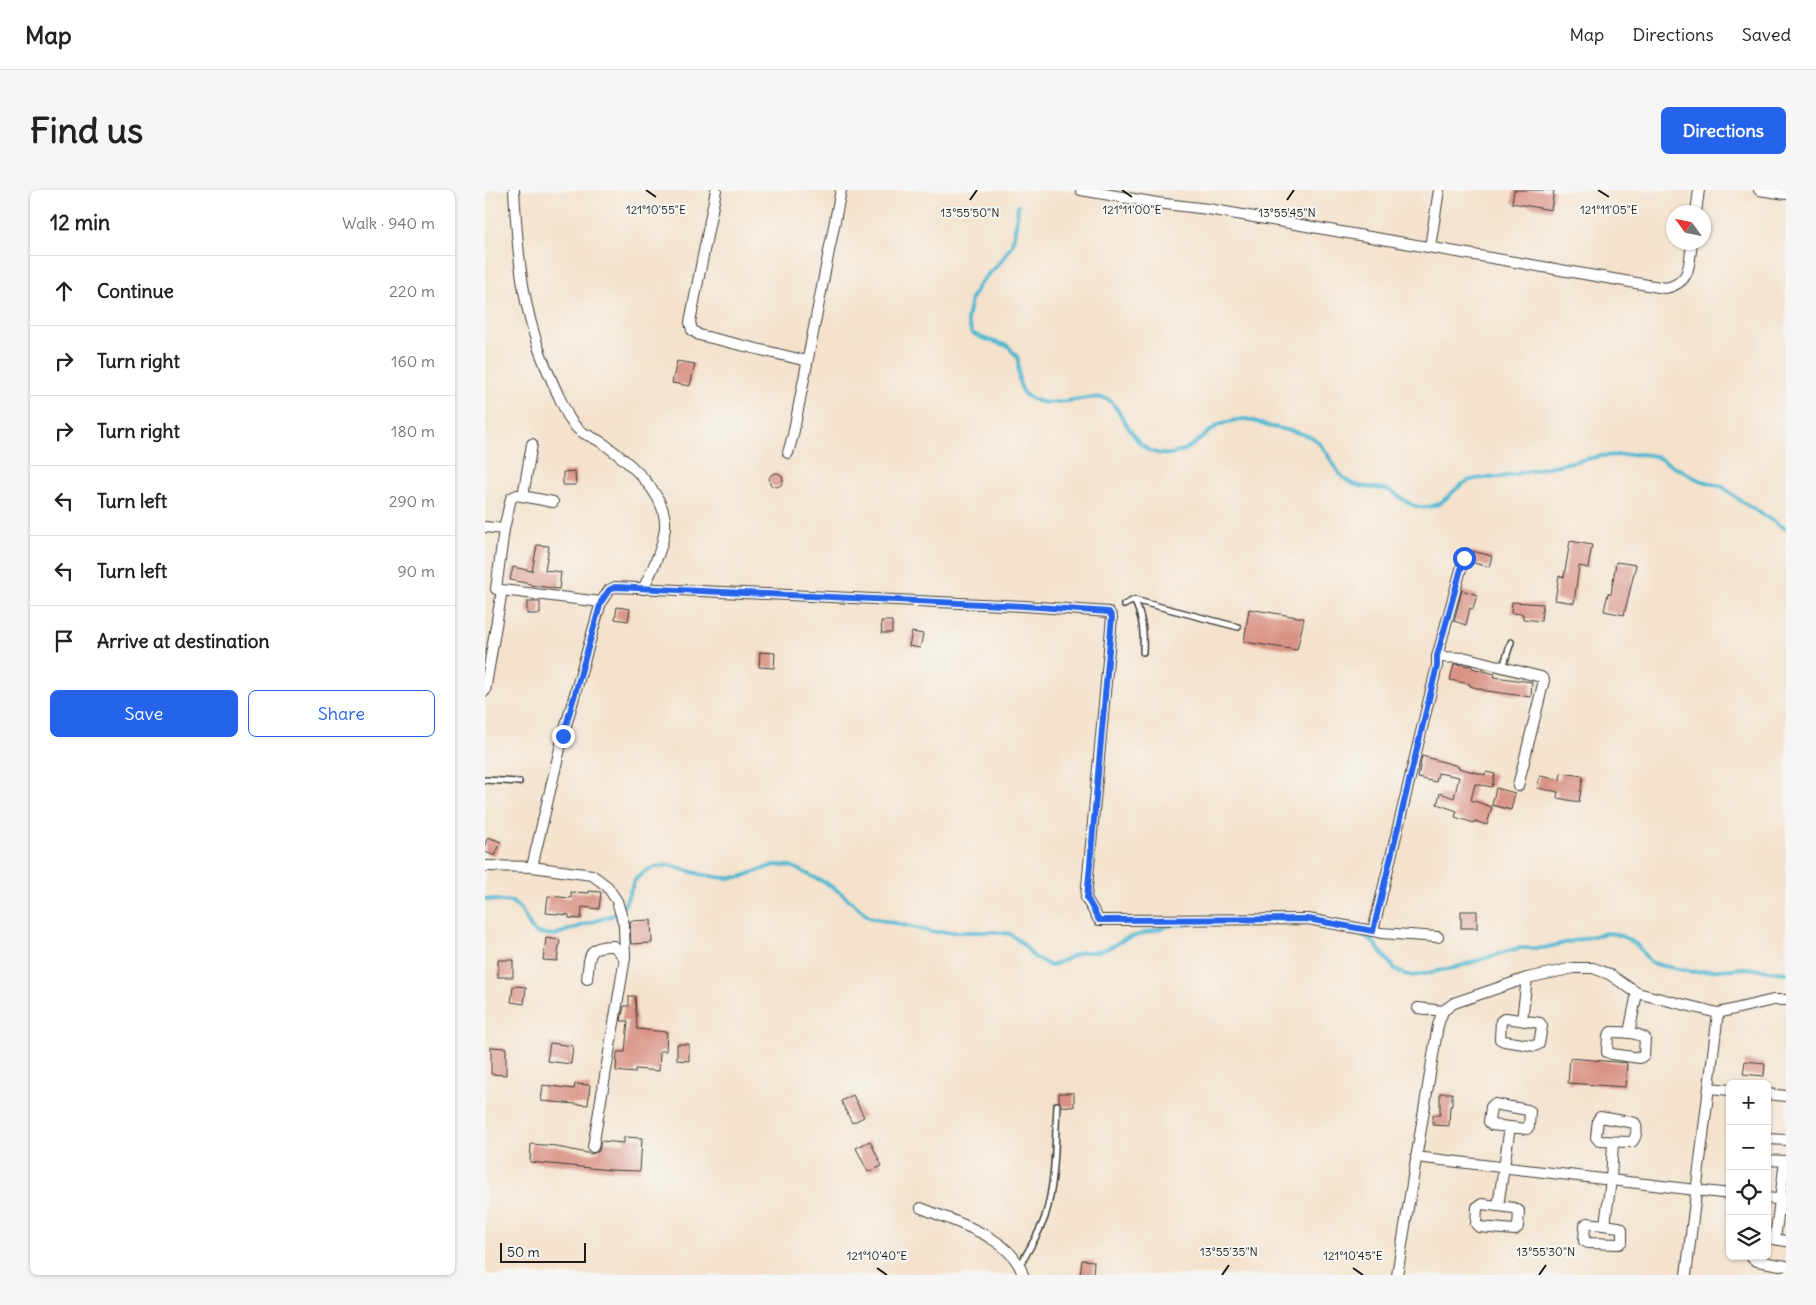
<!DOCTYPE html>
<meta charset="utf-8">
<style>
:root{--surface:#fff;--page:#f6f6f6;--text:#202124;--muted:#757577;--line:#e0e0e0;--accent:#2563eb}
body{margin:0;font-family:Delius,sans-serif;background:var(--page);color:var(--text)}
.controls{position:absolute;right:15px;bottom:15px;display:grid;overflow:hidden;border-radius:8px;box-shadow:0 1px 4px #0004}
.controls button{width:45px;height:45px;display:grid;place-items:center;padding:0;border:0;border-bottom:1px solid var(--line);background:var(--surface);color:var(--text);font:25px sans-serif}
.compass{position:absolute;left:1181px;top:15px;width:45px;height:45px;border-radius:50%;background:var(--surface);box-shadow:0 1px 4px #0004;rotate:303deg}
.scale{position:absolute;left:15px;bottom:12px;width:86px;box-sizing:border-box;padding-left:5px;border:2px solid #1c1c1c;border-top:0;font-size:14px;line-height:18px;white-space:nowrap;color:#1c1c1c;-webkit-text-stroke:4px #f6f6f2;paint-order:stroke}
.stop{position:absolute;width:15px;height:15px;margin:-11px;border:4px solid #2563eb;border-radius:50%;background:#fff}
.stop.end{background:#2563eb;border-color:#fff;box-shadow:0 1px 5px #0008}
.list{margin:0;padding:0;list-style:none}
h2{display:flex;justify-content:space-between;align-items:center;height:65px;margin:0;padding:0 20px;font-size:21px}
h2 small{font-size:16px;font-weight:400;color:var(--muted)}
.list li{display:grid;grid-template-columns:32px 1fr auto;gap:15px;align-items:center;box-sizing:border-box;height:70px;padding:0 20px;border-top:1px solid var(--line)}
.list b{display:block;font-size:19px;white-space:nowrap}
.list em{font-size:16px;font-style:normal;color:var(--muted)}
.actions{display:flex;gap:10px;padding:15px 20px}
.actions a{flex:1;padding:11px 0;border:1px solid var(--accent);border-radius:8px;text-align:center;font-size:18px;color:var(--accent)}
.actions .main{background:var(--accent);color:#fff}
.icon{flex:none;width:28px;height:28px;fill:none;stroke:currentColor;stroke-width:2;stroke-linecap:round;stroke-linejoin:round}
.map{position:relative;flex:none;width:1301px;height:1085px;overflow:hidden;border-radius:8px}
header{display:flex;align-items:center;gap:30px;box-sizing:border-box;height:70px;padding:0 25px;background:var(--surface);border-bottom:1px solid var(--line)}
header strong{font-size:24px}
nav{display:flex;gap:28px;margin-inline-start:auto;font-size:18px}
.intro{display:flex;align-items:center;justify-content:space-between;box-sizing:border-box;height:120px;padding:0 30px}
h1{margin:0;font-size:35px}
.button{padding:12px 22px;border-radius:8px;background:var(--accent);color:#fff;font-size:18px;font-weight:700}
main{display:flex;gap:30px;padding:0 30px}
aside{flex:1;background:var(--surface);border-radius:8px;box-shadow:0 1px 4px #0004}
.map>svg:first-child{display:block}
</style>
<header>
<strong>Map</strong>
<nav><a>Map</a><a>Directions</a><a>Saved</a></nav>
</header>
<div class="intro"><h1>Find us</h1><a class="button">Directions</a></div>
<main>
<aside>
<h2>12 min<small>Walk · 940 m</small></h2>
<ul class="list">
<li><svg class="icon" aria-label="ahead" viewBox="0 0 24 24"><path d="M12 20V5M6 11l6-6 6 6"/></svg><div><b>Continue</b></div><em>220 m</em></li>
<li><svg class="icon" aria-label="right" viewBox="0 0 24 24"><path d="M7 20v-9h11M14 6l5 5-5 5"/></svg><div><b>Turn right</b></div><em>160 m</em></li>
<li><svg class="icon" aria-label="right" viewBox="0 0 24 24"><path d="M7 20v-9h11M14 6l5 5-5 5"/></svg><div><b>Turn right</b></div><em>180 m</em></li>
<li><svg class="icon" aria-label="left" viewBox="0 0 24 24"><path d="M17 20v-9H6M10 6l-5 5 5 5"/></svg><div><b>Turn left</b></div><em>290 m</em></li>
<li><svg class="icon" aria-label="left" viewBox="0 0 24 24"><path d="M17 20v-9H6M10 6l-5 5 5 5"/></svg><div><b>Turn left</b></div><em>90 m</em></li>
<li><svg class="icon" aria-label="arrive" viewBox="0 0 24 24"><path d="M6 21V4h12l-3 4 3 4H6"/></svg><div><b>Arrive at destination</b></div></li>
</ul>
<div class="actions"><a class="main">Save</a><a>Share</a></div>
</aside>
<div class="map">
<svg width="1301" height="1085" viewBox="0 0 1301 1085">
<rect width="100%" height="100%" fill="#f6f6f2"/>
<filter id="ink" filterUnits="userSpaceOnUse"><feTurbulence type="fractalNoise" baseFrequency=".02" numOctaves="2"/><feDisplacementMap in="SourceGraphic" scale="10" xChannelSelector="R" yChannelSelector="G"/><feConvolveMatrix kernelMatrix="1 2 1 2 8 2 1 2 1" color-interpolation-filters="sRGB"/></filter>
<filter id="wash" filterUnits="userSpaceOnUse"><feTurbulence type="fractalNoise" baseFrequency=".0096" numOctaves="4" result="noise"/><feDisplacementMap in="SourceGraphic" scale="20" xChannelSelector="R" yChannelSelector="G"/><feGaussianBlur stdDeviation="1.12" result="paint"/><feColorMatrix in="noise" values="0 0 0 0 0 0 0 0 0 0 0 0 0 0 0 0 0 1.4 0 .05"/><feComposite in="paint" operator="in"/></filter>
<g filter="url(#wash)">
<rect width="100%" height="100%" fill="#f4e2cc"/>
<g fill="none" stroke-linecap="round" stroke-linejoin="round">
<!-- stream -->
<g stroke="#53b8d1" stroke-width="4">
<path d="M533 16 531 35 527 54 517 70 495 93 486 109 482 130 487 143 497 148 523 156 533 168 534 192 539 204C544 207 550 211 556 212 575 216 611 202 624 210 626 211 629 216 631 218 645 238 655 267 684 264 705 262 716 247 732 236 738 232 751 230 758 229 766 228 775 234 783 236 796 239 810 241 823 246 845 255 846 283 866 293 876 299 891 296 903 300 915 305 923 316 935 317 959 320 965 299 983 291 996 285 1018 290 1035 283L1116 266 1156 264 1170 266 1214 290 1238 297 1256 311 1301 339"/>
<polyline points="0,709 27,712 37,721 46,738 52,743 69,745 128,725 139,716 150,690 160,681 170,677 184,675 218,685 240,688 256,687 289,675 306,676 341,693 356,703 384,727 447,742 510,742 525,744 537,753 549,767 566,776 596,762 612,762 628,756 640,749 687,735 705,734"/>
<polyline points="874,742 887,751 909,778 919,784 928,786 972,777 1023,761 1036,758 1059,758 1121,743 1131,744 1143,749 1151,754 1165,772 1174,775 1207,782 1261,778 1301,783"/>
</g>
</g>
<g id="blocks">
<!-- building -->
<g fill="#d99285">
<polygon points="1029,0 1069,0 1066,20 1027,13"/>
<polygon points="192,171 210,174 205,196 187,193"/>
<polygon points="90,281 91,295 78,295 78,282"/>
<circle cx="291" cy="290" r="7"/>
<polygon points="1085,351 1107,355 1103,378 1094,376 1089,413 1070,410 1074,386 1079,387"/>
<polygon points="52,355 64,356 60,380 76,382 74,399 45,395 45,394 25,390 28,377 47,381"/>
<polygon points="987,361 1007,366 1004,377 985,372"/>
<polygon points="1131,372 1151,375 1139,425 1119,421 1123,403 1126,404"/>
<polygon points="977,400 992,405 988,419 985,418 981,435 969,431"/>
<rect x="42" y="412" width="13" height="12"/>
<polygon points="1027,412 1058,414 1056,431 1038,429 1038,424 1026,423"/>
<polygon points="132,417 145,419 143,431 130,429"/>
<polygon points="764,419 819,428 812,460 759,452"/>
<polygon points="396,431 407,431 407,443 397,443"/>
<polygon points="427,442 438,444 435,458 424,456"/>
<polygon points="275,462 290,463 289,478 274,477"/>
<polygon points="969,474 987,476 987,478 1010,484 1009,487 1047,492 1046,507 1002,501 985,496 985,494 965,490"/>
<polygon points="937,566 973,576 973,578 1000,585 1001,582 1010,584 1007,597 990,594 986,610 1007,617 1002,635 989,631 989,633 970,627 972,621 952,614 955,603 969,608 974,587 953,583 951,592 933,588"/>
<polygon points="1076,583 1098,586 1094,612 1072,608 1073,602 1052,598 1055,586 1075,590"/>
<polygon points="1011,598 1030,603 1026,620 1007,615"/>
<polygon points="3,647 16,652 10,666 0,662 0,654"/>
<polygon points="104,701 116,702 114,719 97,717 96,729 84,728 84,725 61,723 63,706 86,708 86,702 104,703"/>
<rect x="976" y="721" width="16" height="17"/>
<polygon points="166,730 167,753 146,754 145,731"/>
<polygon points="61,748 75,750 72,771 58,770"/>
<rect x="13" y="770" width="15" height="17"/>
<polygon points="28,796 41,797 39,814 26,812"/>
<polygon points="144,806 150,806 152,839 182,842 181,861 175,861 174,881 150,879 150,883 131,881 132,862 140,862 143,831 136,831 139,816 144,816"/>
<polygon points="65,853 88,856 86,874 62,871"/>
<polygon points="192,854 204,854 204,871 192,870"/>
<polygon points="6,857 21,858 21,885 6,884"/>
<polygon points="1085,868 1142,873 1140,897 1083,893"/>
<polygon points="1260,871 1280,873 1279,886 1258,884"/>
<polygon points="90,894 105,895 103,915 56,911 58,895 89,899"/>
<polygon points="574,903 589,903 589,917 576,916 574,911"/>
<polygon points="955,903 967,903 967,916 965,916 964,936 948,935 948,925 955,925"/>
<polygon points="368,905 379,927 367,933 356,911"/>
<polygon points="139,947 157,948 155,981 125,980 45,972 46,954 72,956 72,957 107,964 114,961 116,951 139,953"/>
<polygon points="385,951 397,976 383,982 371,958"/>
<polygon points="597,1070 609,1071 608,1085 595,1085"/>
</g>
</g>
</g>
<g filter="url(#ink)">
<use href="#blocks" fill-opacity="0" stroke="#3c3a36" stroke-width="1"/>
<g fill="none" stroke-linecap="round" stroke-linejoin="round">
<!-- lane casing -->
<g stroke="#3c3a36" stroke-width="8">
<g id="lane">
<path d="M649 410C658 428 659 442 658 462"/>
<polyline points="639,415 649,410 753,437"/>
<polyline points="1018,477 1026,452"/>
<polyline points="0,590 34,592"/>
<path d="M535 1076C543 1060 554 1044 560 1027 571 991 570 952 572 915"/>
</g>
</g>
<!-- street casing -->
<g stroke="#3c3a36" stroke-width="12">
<g id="street">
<path d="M29 0C32 49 35 99 50 147 58 175 72 202 84 228 96 247 104 243 119 254 144 272 182 304 180 337 178 359 167 380 158 399"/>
<polyline points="231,0 205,132 207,140 214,145 322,171"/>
<path d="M596 0 672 13 723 19 1180 98C1206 93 1204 75 1207 52"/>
<polyline points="1274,0 1301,4"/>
<polyline points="1211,22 1214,0"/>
<polyline points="945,57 954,0"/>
<polyline points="303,263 308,245 356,0"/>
<polyline points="38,306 47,254"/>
<polyline points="0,337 19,339"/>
<polyline points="11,399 19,339 26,308 32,305 68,312"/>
<polyline points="952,467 979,368"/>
<polyline points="0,501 17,400 116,412"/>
<polyline points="0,676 47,677 78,546 116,412 124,400 130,397 539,416 624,422 627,427 601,708 614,730 823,729 888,741 952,476 952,467 982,468 1056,487 1059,490 1033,596"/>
<polyline points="47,677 107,685 122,696 132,711 139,735 140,768 108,957"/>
<polyline points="888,741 896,743 953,747"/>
<path d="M102 789C105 767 101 755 129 756L140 768"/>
<polyline points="933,818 958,821"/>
<polygon points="1021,828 1055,833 1057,836 1054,854 1050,856 1019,851 1015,849 1016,831"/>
<polyline points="1037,830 1042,788"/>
<path d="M1126 842C1138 842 1151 842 1160 848L1159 865 1155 868 1127 864 1122 862 1123 846Z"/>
<polyline points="1144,843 1152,803"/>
<polyline points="1224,898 1245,900"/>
<polyline points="1282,904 1301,906"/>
<polygon points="1009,914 1043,920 1045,921 1044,936 1042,939 1007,935 1004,932 1006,917"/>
<path d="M1115 927 1150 933C1153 939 1151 948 1147 952L1114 951 1111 947 1113 930Z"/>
<polyline points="1282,951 1284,949 1301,950"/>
<polyline points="931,967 1245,1004"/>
<polyline points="1282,970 1301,971"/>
<polyline points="1282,1008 1300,1010"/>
<polygon points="997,1014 1029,1018 1034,1021 1033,1037 1030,1040 994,1037 991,1034 992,1017"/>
<polyline points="1013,1016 1025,937"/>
<path d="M436 1018C470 1032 527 1047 538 1085"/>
<polygon points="1102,1033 1134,1037 1137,1039 1137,1051 1134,1054 1103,1053 1099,1051 1100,1035"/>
<polyline points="1120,1034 1126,990 1128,952"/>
<polyline points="1282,1048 1301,1051"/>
<polyline points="1290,1049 1300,971"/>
<polyline points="1267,1066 1267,1068 1272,1071 1301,1076"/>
<polyline points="912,1085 953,835 958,821 969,813 1042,788 1089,778 1108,778 1124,784 1152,803 1233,823 1288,810 1301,810"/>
<polyline points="1201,1085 1233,823"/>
</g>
</g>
<!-- lane -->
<use href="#lane" stroke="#fff" stroke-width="5"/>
<!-- street -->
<use href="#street" stroke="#fff" stroke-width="10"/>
</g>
</g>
<g fill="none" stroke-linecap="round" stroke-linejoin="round" filter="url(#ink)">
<!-- route -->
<polyline stroke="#2563eb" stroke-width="6" points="78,546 116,412 124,400 130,397 539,416 624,422 627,427 602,708 614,730 823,729 888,741 952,476 952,466 979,368"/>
</g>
<!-- ticks -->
<path fill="none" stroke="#1c1c1c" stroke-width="2" d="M161 0 171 7M637 0 647 7M1113 0 1124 7M485 10 492 0M802 10 809 0M392 1078 402 1085M868 1078 878 1085M737 1085 744 1075M1054 1085 1061 1075"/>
<g font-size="12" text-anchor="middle" fill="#1c1c1c" stroke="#f6f6f2" stroke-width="4" stroke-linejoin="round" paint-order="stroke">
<text x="171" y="24">121°10'55"E</text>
<text x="647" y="24">121°11'00"E</text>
<text x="1124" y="24">121°11'05"E</text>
<text x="485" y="27">13°55'50"N</text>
<text x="802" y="27">13°55'45"N</text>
<text x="744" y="1066">13°55'35"N</text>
<text x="1061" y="1066">13°55'30"N</text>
<text x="392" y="1070">121°10'40"E</text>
<text x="868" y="1070">121°10'45"E</text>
</g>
</svg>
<div class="controls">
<button>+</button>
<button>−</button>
<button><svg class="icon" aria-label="locate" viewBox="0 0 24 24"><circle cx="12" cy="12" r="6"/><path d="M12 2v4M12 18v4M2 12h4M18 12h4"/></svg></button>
<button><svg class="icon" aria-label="layers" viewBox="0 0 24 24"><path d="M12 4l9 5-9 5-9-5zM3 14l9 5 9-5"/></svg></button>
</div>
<svg class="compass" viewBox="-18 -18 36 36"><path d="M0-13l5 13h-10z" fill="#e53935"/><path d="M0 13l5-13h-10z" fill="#757577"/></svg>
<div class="scale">50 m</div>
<div class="stop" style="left:979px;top:368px"></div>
<div class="stop end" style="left:78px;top:546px"></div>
</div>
</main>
